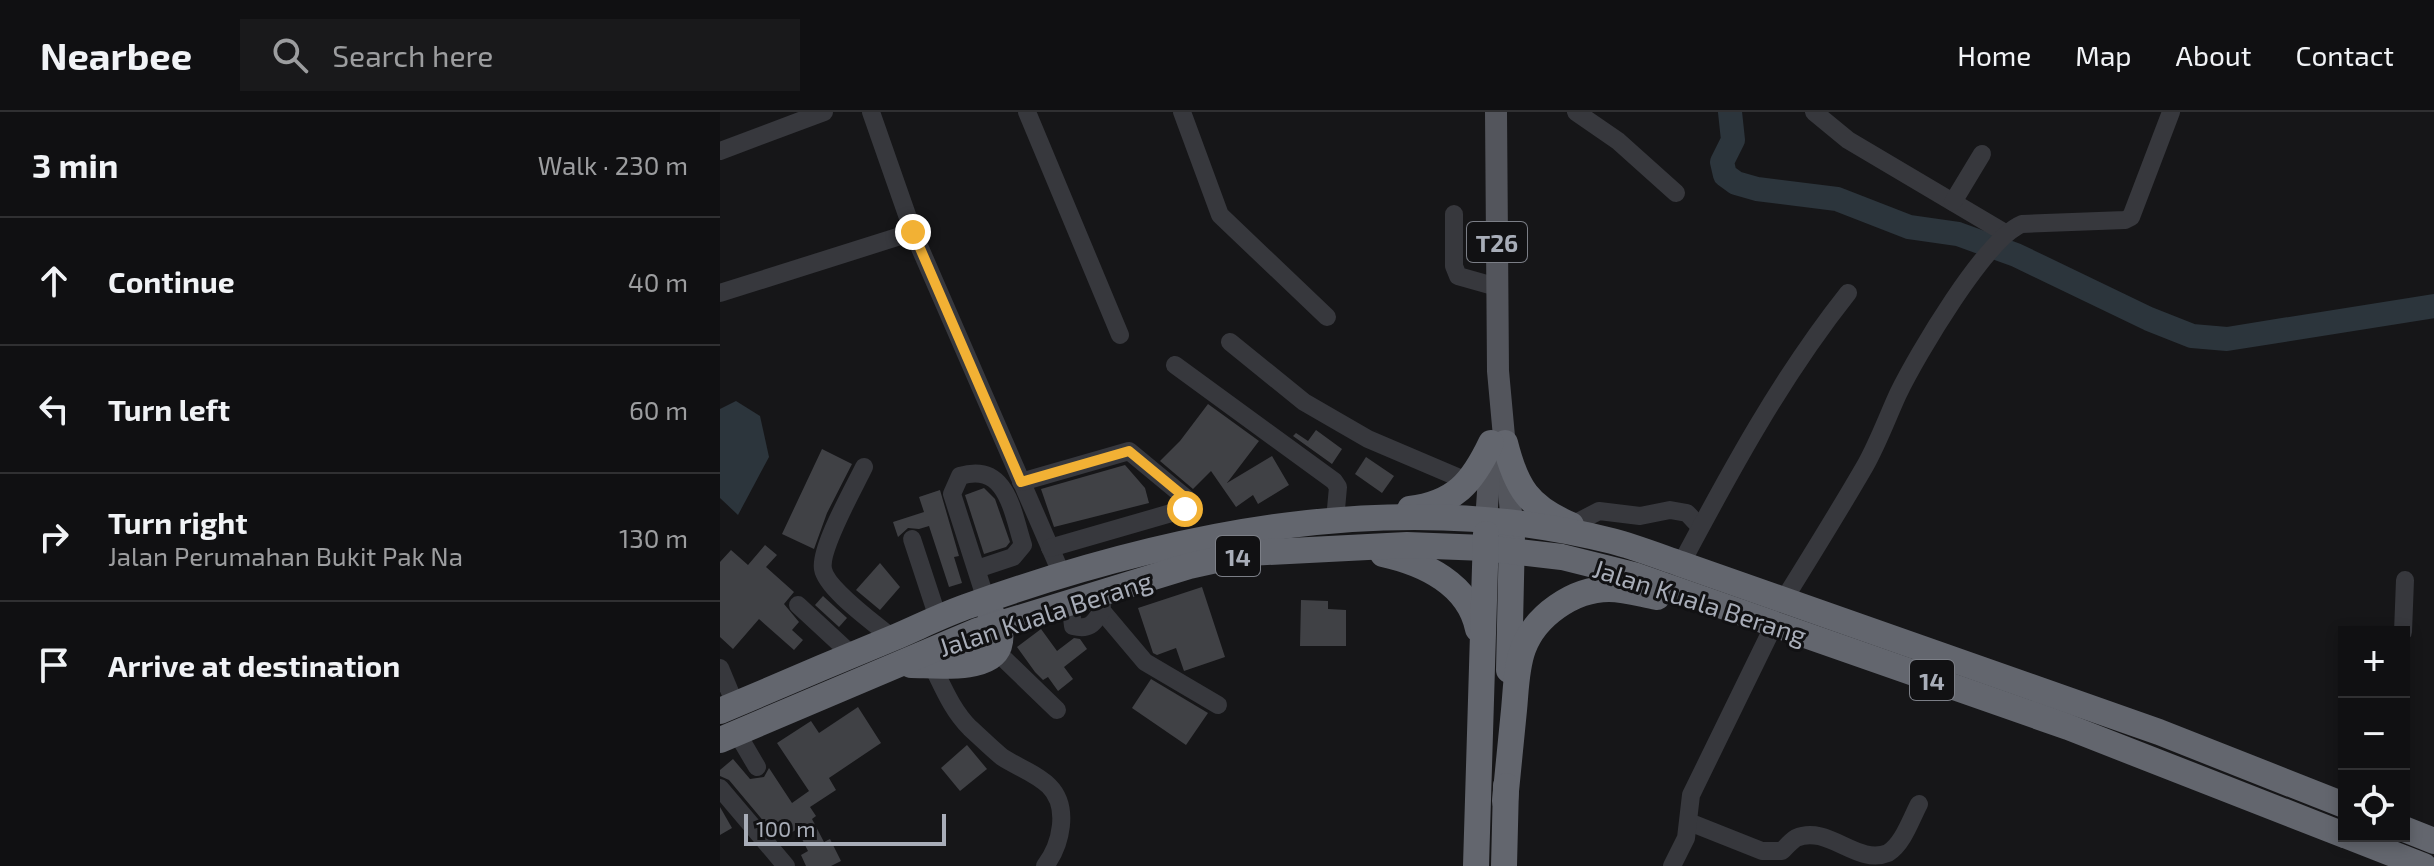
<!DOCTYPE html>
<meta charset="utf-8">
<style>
:root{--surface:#101012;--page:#19191b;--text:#f1f3f6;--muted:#9c9d9f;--line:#303032}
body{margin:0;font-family:"Exo 2",sans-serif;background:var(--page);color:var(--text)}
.controls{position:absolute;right:24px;bottom:24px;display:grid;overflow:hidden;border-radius:0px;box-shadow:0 4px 12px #0003}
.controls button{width:72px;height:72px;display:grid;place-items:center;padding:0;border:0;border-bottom:2px solid var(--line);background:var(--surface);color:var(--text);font:40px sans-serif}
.scale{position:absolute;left:24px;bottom:20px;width:202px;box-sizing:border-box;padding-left:8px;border:4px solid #a8adb8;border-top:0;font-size:22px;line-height:28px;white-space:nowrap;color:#a8adb8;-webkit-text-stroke:6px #111113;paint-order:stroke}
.stop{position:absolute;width:24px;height:24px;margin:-18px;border:6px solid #f2b134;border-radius:50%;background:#fff}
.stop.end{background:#f2b134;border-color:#fff;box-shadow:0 2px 8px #0008}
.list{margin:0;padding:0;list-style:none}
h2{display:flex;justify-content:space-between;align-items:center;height:104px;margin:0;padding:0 32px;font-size:34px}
h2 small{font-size:26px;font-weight:400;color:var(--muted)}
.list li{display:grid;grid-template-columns:52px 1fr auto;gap:24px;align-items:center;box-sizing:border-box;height:128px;padding:0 32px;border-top:2px solid var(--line)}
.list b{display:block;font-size:30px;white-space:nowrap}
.list p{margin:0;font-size:26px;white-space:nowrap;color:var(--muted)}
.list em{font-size:26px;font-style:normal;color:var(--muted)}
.icon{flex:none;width:44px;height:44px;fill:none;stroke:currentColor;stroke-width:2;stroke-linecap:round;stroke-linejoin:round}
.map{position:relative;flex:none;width:1714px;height:754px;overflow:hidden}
header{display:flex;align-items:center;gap:48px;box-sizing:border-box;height:112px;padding:0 40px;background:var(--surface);border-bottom:2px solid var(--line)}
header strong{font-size:38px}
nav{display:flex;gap:44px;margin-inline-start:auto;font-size:28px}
.search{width:560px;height:72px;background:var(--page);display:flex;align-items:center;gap:20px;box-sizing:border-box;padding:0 28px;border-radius:0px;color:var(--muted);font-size:30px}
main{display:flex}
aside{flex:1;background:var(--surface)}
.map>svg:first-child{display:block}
</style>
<header>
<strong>Nearbee</strong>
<div class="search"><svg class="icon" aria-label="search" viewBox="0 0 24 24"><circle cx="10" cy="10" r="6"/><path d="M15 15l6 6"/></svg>Search here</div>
<nav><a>Home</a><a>Map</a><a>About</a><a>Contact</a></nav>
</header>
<main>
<aside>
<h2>3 min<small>Walk · 230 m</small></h2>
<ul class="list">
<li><svg class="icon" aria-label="ahead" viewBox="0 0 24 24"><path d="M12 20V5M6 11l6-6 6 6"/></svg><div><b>Continue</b></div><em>40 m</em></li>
<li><svg class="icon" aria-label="left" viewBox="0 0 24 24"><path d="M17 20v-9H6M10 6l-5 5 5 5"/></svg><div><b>Turn left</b></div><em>60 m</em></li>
<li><svg class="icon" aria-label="right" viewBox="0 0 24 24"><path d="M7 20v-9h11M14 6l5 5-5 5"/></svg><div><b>Turn right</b><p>Jalan Perumahan Bukit Pak Na</p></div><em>130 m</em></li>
<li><svg class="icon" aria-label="arrive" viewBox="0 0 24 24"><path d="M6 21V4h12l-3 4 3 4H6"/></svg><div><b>Arrive at destination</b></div></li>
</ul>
</aside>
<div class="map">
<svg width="1714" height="754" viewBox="0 0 1714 754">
<rect width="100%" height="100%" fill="#161618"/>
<!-- water -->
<polygon fill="#2c353c" points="16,289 40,304 49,345 18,403 0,386 0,297"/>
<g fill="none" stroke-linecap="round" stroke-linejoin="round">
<!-- river -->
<polyline stroke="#2c353c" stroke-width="24" points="1010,0 1013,28 1002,50 1005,63 1016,71 1037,77 1117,87 1189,115 1238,122 1296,143 1429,207 1472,224 1507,227 1714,194"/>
</g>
<!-- building -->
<g fill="#404145">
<polygon points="488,292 539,329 507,371 552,344 569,373 538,392 533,383 516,395 491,359 473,377 440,349 460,329"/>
<polygon points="596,318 622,337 612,352 573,324 576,321 588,329"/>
<polygon points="102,337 132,352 107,401 94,437 62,422"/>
<polygon points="646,345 674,364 662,381 635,362"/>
<polygon points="405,353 425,376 429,391 334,415 321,377"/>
<polygon points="264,376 275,387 290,430 286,435 264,442 245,383"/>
<polygon points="220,378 239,444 234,445 242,471 229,475 209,414 199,417 188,416 178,425 173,410 204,400 199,385"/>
<polygon points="45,433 57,443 46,455 74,480 64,492 79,510 72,518 83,528 74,538 39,507 13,537 0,525 0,450 11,438 28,453"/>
<polygon points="160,451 180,475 160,498 136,478"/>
<polygon points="482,475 505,545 464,559 456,536 437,543 433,541 418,496"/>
<polygon points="103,484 127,506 119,515 95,493"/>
<polygon points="581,488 608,489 608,497 626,498 626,534 580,534"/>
<polygon points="321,517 337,539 354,526 360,527 367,537 344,555 353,567 338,579 328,565 323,568 315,560 297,535"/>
<polygon points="431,567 488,601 466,633 412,596"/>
<polygon points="138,595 161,631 109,666 116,678 90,695 96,704 92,707 104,730 110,727 121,749 111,754 86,754 81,743 88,739 77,717 68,723 64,717 56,724 9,668 0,664 0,658 13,647 30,667 44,665 49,656 72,691 89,679 57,631 91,609 99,621"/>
<polygon points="247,633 267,657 240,679 221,656"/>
<polygon points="0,695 12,716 0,723"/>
</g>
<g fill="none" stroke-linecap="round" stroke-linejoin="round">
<!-- minor -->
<g stroke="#37383d" stroke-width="18">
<polyline points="151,0 193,120 342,463"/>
<polyline points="307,0 400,223"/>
<polyline points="462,0 500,103 607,205"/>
<polyline points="856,0 898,29 956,81"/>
<polyline points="1094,0 1128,28 1285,121"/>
<polyline points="0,39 104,0"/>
<polyline points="1233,90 1262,42"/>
<polyline points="734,102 734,154 738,164 777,175"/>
<polyline points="0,181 193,120"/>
<polyline points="510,230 584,290 648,327 749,370"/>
<polyline points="455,253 614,369 618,375 615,408"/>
<path d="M144 355C134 376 99 437 103 457 106 477 156 512 172 526"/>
<polyline points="301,370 409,339 467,387 465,397 330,436"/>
<polyline points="852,413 879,399 920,404 950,398 967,401 980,415"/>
<polyline points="192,427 218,506"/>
<path d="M961 452C1011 358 1062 264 1128 181"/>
<path d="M257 457 293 445 303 433C292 399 287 350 240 364L232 382 266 488"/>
<polyline points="381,480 382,499 425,550 498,593"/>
<path d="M350 489 353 514C370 518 373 512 382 499"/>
<path d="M1063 489C1091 444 1119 399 1145 354 1158 331 1167 306 1178 282 1197 243 1265 127 1302 112L1405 108 1411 105 1451 0"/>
<polyline points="78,493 132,543"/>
<polyline points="1683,520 1685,468"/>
<polyline points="277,540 337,598"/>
<path d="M212 553C223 575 232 598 250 616 260 625 271 636 282 645 297 655 316 661 329 674 350 695 341 733 325 754"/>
<polyline points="0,556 15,592"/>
<polyline points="17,621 37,655"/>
<polyline points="0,676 66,754"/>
<path d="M969 710 1042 739H1062C1066 735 1071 729 1076 726 1108 712 1137 754 1168 741 1183 732 1191 707 1199 692"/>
<polyline points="952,754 966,726 971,683 1054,513"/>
</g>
<!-- major -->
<g stroke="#53555c" stroke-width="22">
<polyline points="776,0 778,259 792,412"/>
<polyline points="766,410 771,335"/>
</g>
<!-- highway -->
<g stroke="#63666e" stroke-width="26">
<path d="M785 331C796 375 808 395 851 413"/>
<path d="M690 397C735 391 752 371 771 331"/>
<path d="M663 442C704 451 749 472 758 517"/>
<path d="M191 553C214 553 270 560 279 534 283 521 279 511 270 500"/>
<polyline points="789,558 792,422"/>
<path d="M0 599C58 574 115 550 173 526 199 515 224 502 251 493 454 421 678 374 892 429 915 435 938 444 961 452L1439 620 1624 693"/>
<polyline points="0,628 257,519 469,454 528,441 687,433 765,436 842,445 914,463 1348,615 1624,723"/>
<path d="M785 689C788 659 791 628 794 598 796 578 796 556 803 537 815 504 853 477 889 477 905 477 921 482 937 485"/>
<polyline points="1684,717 1714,729"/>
<polyline points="1627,724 1704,754"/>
<polyline points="756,754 766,422"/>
<polyline points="784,754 786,674"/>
</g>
</g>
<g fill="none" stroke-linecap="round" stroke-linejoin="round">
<!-- route -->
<polyline stroke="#f2b134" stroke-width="10" points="193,120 301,370 409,339 467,387 465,397"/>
</g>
<g text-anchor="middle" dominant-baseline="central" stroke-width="6" stroke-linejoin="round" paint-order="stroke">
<!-- shield labels -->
<g fill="#111113" stroke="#7b7e86" stroke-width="2">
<rect x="747" y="110" width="60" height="40" rx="6"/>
<rect x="496" y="424" width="44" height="40" rx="6"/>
<rect x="1190" y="548" width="44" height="40" rx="6"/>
</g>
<g font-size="24" font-weight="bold" fill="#a8adb8">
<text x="777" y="130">T26</text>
<text x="518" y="444">14</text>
<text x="1212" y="568">14</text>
</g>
<!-- street labels -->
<g font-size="26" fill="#a8adb8" stroke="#111113">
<text transform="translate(980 489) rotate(18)">Jalan Kuala Berang</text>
<text transform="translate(325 501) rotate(-18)">Jalan Kuala Berang</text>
</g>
</g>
</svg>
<div class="controls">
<button>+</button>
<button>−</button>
<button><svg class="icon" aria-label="locate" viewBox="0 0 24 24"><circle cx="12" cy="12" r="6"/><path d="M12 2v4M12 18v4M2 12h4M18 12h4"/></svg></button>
</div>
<div class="scale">100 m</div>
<div class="stop" style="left:465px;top:397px"></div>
<div class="stop end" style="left:193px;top:120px"></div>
</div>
</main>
